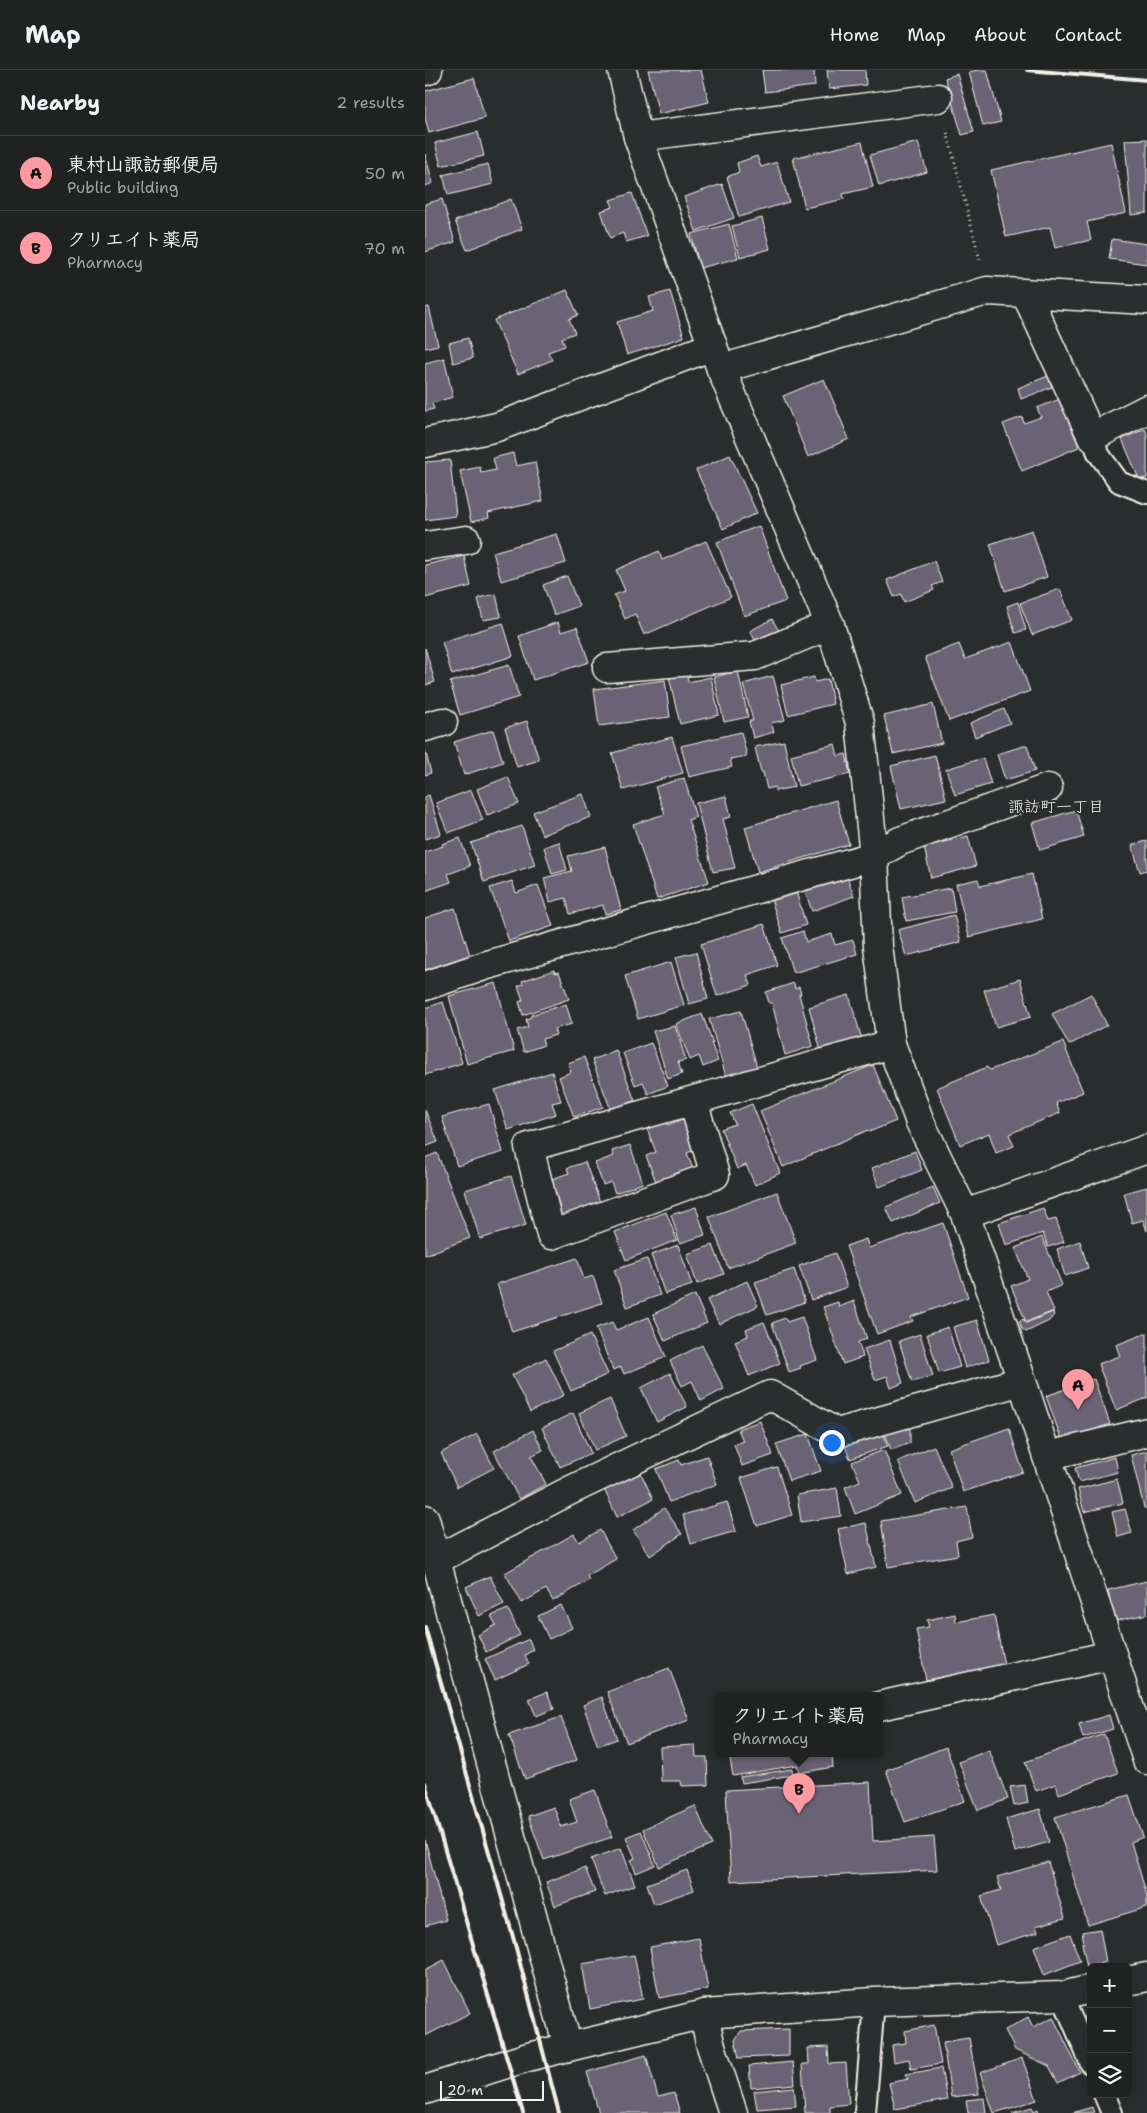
<!DOCTYPE html>
<meta charset="utf-8">
<style>
:root{--surface:#202222;--page:#282a2a;--text:#f1f3f6;--muted:#a2a4a5;--line:#3d3f40;--accent:#ff9aa2}
body{margin:0;font-family:"Shantell Sans","Klee One",sans-serif;background:var(--page);color:var(--text)}
.controls{position:absolute;right:15px;bottom:15px;display:grid;overflow:hidden;border-radius:8px;box-shadow:0 5px 20px #0002}
.controls button{width:45px;height:45px;display:grid;place-items:center;padding:0;border:0;border-bottom:1px solid var(--line);background:var(--surface);color:var(--text);font:25px sans-serif}
.scale{position:absolute;left:15px;bottom:12px;width:104px;box-sizing:border-box;padding-left:5px;border:2px solid #f4f1e8;border-top:0;font-size:14px;line-height:18px;white-space:nowrap;color:#f4f1e8;-webkit-text-stroke:4px #2a2d2e;paint-order:stroke}
.you{position:absolute;left:406px;top:1372px;width:18px;height:18px;margin:-12px;border:4px solid #fff;border-radius:50%;background:#1a73e8;box-shadow:0 0 0 8px #1a73e833}
.badge{display:grid;place-items:center;width:32px;height:32px;border-radius:50%;background:var(--accent);color:#111;font-size:16px;font-weight:700}
.pin{position:absolute;translate:-50% -41px;filter:drop-shadow(0 1px 2px #0008)}
.pin::after{content:'';position:absolute;top:26px;width:18px;height:15px;background:inherit;clip-path:polygon(0 0,100% 0,50% 100%)}
.popup{position:absolute;left:290px;top:1622px;width:168px;height:65px;box-sizing:border-box;display:grid;place-content:center;border-radius:8px;background:var(--surface);filter:drop-shadow(0 1px 4px #0005);font-size:16px;white-space:nowrap;color:var(--muted)}
.popup b{font-size:19px;color:var(--text)}
.popup::after{content:'';position:absolute;left:50%;top:100%;margin-left:-10px;border:10px solid transparent;border-top-color:var(--surface)}
.list{margin:0;padding:0;list-style:none}
h2{display:flex;justify-content:space-between;align-items:center;height:65px;margin:0;padding:0 20px;font-size:21px}
h2 small{font-size:16px;font-weight:400;color:var(--muted)}
.list li{display:grid;grid-template-columns:32px 1fr auto;gap:15px;align-items:center;box-sizing:border-box;height:75px;padding:0 20px;border-top:1px solid var(--line)}
.list b{display:block;font-size:19px;white-space:nowrap}
.list p{margin:0;font-size:16px;white-space:nowrap;color:var(--muted)}
.list em{font-size:16px;font-style:normal;color:var(--muted)}
.icon{flex:none;width:28px;height:28px;fill:none;stroke:currentColor;stroke-width:2;stroke-linecap:round;stroke-linejoin:round}
.map{position:relative;flex:none;width:722px;height:2043px;overflow:hidden}
header{display:flex;align-items:center;gap:30px;box-sizing:border-box;height:70px;padding:0 25px;background:var(--surface);border-bottom:1px solid var(--line)}
header strong{font-size:24px}
nav{display:flex;gap:28px;margin-inline-start:auto;font-size:18px}
main{display:flex}
aside{flex:1;background:var(--surface)}
.map>svg:first-child{display:block}
</style>
<header>
<strong>Map</strong>
<nav><a>Home</a><a>Map</a><a>About</a><a>Contact</a></nav>
</header>
<main>
<aside>
<h2>Nearby<small>2 results</small></h2>
<ul class="list">
<li><span class="badge">A</span><div><b>東村山諏訪郵便局</b><p>Public building</p></div><em>50 m</em></li>
<li><span class="badge">B</span><div><b>クリエイト薬局</b><p>Pharmacy</p></div><em>70 m</em></li>
</ul>
</aside>
<div class="map">
<svg width="722" height="2043" viewBox="0 0 722 2043">
<rect width="100%" height="100%" fill="#2a2d2e"/>
<filter id="ink" filterUnits="userSpaceOnUse"><feTurbulence type="fractalNoise" baseFrequency=".02" numOctaves="2"/><feDisplacementMap in="SourceGraphic" scale="10" xChannelSelector="R" yChannelSelector="G"/><feConvolveMatrix kernelMatrix="1 2 1 2 8 2 1 2 1" color-interpolation-filters="sRGB"/></filter>
<g filter="url(#ink)">
<!-- building -->
<g fill="#6a6476" stroke="#f4f1e8">
<polygon points="223,0 276,0 284,32 234,44"/>
<polygon points="337,0 389,0 390,16 340,22"/>
<polygon points="402,0 440,0 441,15 404,19"/>
<polygon points="553,0 562,0 576,52 558,56 544,2"/>
<polygon points="532,4 549,62 537,65 520,8"/>
<polygon points="49,8 60,48 4,63 0,48 0,21"/>
<polygon points="53,62 59,86 16,96 10,73"/>
<polygon points="722,69 722,143 706,145 700,70"/>
<polygon points="437,72 448,117 418,124 419,129 380,138 368,88"/>
<polygon points="493,72 502,102 454,116 445,85"/>
<polygon points="686,73 701,143 662,152 666,170 630,178 625,157 581,167 566,100"/>
<polygon points="0,84 8,113 0,116"/>
<polygon points="332,86 336,97 352,92 364,132 314,147 302,107 314,102 312,93"/>
<polygon points="63,94 68,114 23,125 18,105"/>
<polygon points="297,114 309,148 271,161 259,127"/>
<polygon points="207,123 222,166 201,172 198,163 185,168 176,141 188,137 185,130"/>
<polygon points="17,129 30,172 0,182 0,134"/>
<polygon points="86,129 97,159 42,180 30,151"/>
<polygon points="337,148 345,179 315,187 307,156"/>
<polygon points="304,154 313,188 275,198 266,164"/>
<polygon points="687,169 722,174 722,194 684,189"/>
<polygon points="142,220 153,245 144,249 150,263 137,268 140,276 123,282 127,290 93,304 69,250"/>
<polygon points="245,221 259,267 202,285 192,252 228,241 224,227"/>
<polygon points="4,237 13,275 0,278 0,238"/>
<polygon points="43,268 48,288 28,293 24,273"/>
<polygon points="19,288 28,327 7,333 9,339 0,341 0,293"/>
<polygon points="623,306 627,317 596,329 593,318"/>
<polygon points="399,309 424,369 383,387 358,326"/>
<polygon points="635,329 654,377 597,401 578,354 597,347 599,353 616,347 612,338"/>
<polygon points="720,359 722,364 722,408 714,409 697,369"/>
<polygon points="88,383 91,396 110,392 118,431 63,443 64,448 46,452 35,401 55,397 56,403 71,400 68,388"/>
<polygon points="305,385 332,443 298,459 271,400"/>
<polygon points="25,390 31,446 0,450 0,392"/>
<polygon points="334,456 361,531 319,546 292,472"/>
<polygon points="607,460 622,507 580,521 565,474"/>
<polygon points="132,464 141,493 76,511 68,482"/>
<polygon points="281,471 306,527 219,565 210,544 200,549 189,525 200,521 191,500 234,481 237,490"/>
<polygon points="39,486 46,516 0,528 0,495"/>
<polygon points="509,491 517,512 507,516 509,520 479,532 476,524 469,527 462,510"/>
<polygon points="142,506 154,536 129,545 118,515"/>
<polygon points="635,519 647,550 607,565 595,533"/>
<polygon points="71,524 76,547 58,550 53,528"/>
<polygon points="593,532 601,560 590,563 582,536"/>
<polygon points="347,549 357,566 335,579 325,561"/>
<polygon points="133,552 136,562 152,557 164,592 108,610 94,566"/>
<polygon points="78,553 88,586 27,605 17,572"/>
<polygon points="587,572 605,621 524,651 500,587 534,574 540,589"/>
<polygon points="0,578 10,612 0,615"/>
<polygon points="84,595 94,627 35,645 25,612"/>
<polygon points="313,601 323,647 299,652 289,607"/>
<polygon points="261,603 263,612 286,607 294,645 255,654 244,607"/>
<polygon points="348,606 360,650 346,653 349,662 328,668 324,651 328,651 318,614"/>
<polygon points="389,607 390,612 403,609 408,634 363,645 356,615"/>
<polygon points="240,610 245,647 174,656 169,619"/>
<polygon points="508,634 517,673 468,684 459,646"/>
<polygon points="579,639 585,653 550,667 545,653"/>
<polygon points="102,651 114,690 92,697 80,658"/>
<polygon points="68,660 78,692 39,705 29,672"/>
<polygon points="316,662 322,686 305,689 307,697 264,707 256,676"/>
<polygon points="247,667 258,703 198,720 187,683"/>
<polygon points="359,671 369,717 350,721 350,717 342,719 338,702 336,702 330,677"/>
<polygon points="410,674 413,686 421,684 425,704 373,716 366,685"/>
<polygon points="602,675 610,701 580,710 572,684"/>
<polygon points="0,680 6,703 0,705"/>
<polygon points="510,685 521,729 476,739 466,696"/>
<polygon points="558,688 566,714 530,725 521,699"/>
<polygon points="83,707 94,734 62,745 52,719"/>
<polygon points="259,708 271,747 263,750 284,812 232,829 208,754 240,744 230,717"/>
<polygon points="46,720 58,750 23,763 11,733"/>
<polygon points="158,724 166,747 117,765 108,742"/>
<polygon points="4,725 16,764 0,769 0,727"/>
<polygon points="301,726 306,747 298,749 310,798 288,802 271,733"/>
<polygon points="411,730 424,774 333,802 320,757"/>
<polygon points="651,740 659,767 615,780 607,753"/>
<polygon points="97,756 110,795 59,812 46,773"/>
<polygon points="543,766 551,796 506,808 499,777"/>
<polygon points="35,768 45,796 23,804 26,812 0,821 0,782 18,776 17,774"/>
<polygon points="722,771 722,800 715,802 707,775"/>
<polygon points="134,772 142,800 127,804 119,777"/>
<polygon points="180,777 196,840 180,844 178,835 145,844 141,828 125,832 119,808 147,801 143,786"/>
<polygon points="607,804 617,849 544,867 531,814 553,809 555,816"/>
<polygon points="422,807 429,826 387,841 380,821"/>
<polygon points="87,811 91,823 113,815 128,856 84,871 65,818"/>
<polygon points="526,818 530,842 481,851 477,827"/>
<polygon points="371,821 381,855 357,863 346,829"/>
<polygon points="30,838 45,885 0,900 0,848"/>
<polygon points="529,845 536,872 481,886 473,860"/>
<polygon points="339,854 352,895 322,905 326,915 292,926 276,874"/>
<polygon points="378,861 381,872 407,864 410,875 428,870 432,884 368,903 357,868"/>
<polygon points="271,882 283,929 264,934 251,887"/>
<polygon points="246,892 259,935 213,949 200,906"/>
<polygon points="129,900 130,903 134,902 144,929 98,945 94,932 98,930 93,916 98,914 97,911"/>
<polygon points="595,909 606,947 571,957 559,920"/>
<polygon points="71,913 89,981 42,994 24,926"/>
<polygon points="369,913 370,919 374,917 376,924 374,924 388,976 360,985 347,933 344,933 341,922"/>
<polygon points="666,924 682,955 644,975 627,944"/>
<polygon points="424,925 438,973 397,985 384,937"/>
<polygon points="18,932 37,993 0,1005 0,938"/>
<polygon points="141,934 147,954 129,959 131,965 117,969 119,975 99,982 92,960 103,957 101,949 106,947 106,945"/>
<polygon points="316,941 334,1004 303,1013 284,949"/>
<polygon points="277,944 288,973 286,973 293,991 278,997 274,986 265,990 251,954"/>
<polygon points="250,956 261,990 253,992 257,1004 243,1009 228,961"/>
<polygon points="638,972 658,1022 631,1033 635,1043 584,1064 589,1076 571,1083 564,1063 535,1075 512,1018 562,997 565,1000"/>
<polygon points="226,973 243,1016 223,1024 218,1012 210,1015 198,983"/>
<polygon points="191,980 210,1031 186,1040 167,990"/>
<polygon points="159,987 178,1037 149,1047 134,1007 146,1002 143,993"/>
<polygon points="448,995 471,1051 444,1062 443,1060 358,1097 335,1041"/>
<polygon points="127,1002 136,1031 127,1033 131,1044 83,1060 70,1020"/>
<polygon points="64,1034 78,1082 32,1096 17,1047"/>
<polygon points="327,1034 355,1103 330,1115 321,1095 312,1099 296,1059 310,1054 305,1043"/>
<polygon points="0,1040 13,1072 0,1077"/>
<polygon points="258,1049 270,1080 262,1083 268,1099 232,1114 221,1086 231,1082 222,1059 241,1051 243,1055"/>
<polygon points="205,1075 218,1113 190,1123 186,1112 178,1115 170,1093 189,1086 187,1081"/>
<polygon points="490,1081 497,1100 454,1117 447,1098"/>
<polygon points="12,1083 45,1168 0,1185 0,1088"/>
<polygon points="160,1092 175,1132 136,1148 130,1133 133,1132 124,1110 144,1103 142,1098"/>
<polygon points="86,1106 101,1155 55,1169 40,1120"/>
<polygon points="508,1117 515,1133 468,1153 461,1137"/>
<polygon points="722,1117 722,1161 718,1150 707,1153 699,1123"/>
<polygon points="352,1122 371,1173 303,1198 284,1147"/>
<polygon points="271,1137 280,1165 255,1173 246,1145"/>
<polygon points="618,1138 623,1151 631,1149 639,1172 623,1177 618,1163 581,1175 574,1153"/>
<polygon points="241,1142 252,1170 201,1190 190,1162"/>
<polygon points="518,1153 543,1227 486,1247 488,1251 452,1264 421,1176 441,1169 444,1178"/>
<polygon points="617,1167 637,1215 621,1222 629,1241 601,1252 586,1216 603,1209 590,1178"/>
<polygon points="655,1171 663,1198 640,1206 632,1179"/>
<polygon points="253,1175 267,1215 240,1224 226,1185"/>
<polygon points="288,1175 299,1204 272,1214 262,1184"/>
<polygon points="410,1183 422,1217 386,1230 374,1196"/>
<polygon points="152,1188 159,1209 168,1206 177,1233 87,1262 72,1214"/>
<polygon points="222,1189 235,1225 202,1237 189,1200"/>
<polygon points="369,1199 380,1232 342,1245 330,1212"/>
<polygon points="322,1211 333,1236 294,1254 282,1230"/>
<polygon points="270,1225 282,1253 240,1271 228,1244"/>
<polygon points="429,1231 442,1269 433,1272 438,1287 418,1294 398,1237 413,1232 414,1237"/>
<polygon points="628,1242 629,1245 624,1251 601,1262 597,1259 594,1251 599,1249 601,1253"/>
<polygon points="224,1247 241,1287 199,1304 196,1297 188,1300 171,1258 187,1252 191,1260"/>
<polygon points="377,1247 392,1290 375,1296 376,1298 364,1302 347,1253 360,1248 362,1252"/>
<polygon points="552,1250 564,1290 540,1298 528,1257"/>
<polygon points="339,1252 355,1293 324,1306 310,1271 323,1266 321,1259"/>
<polygon points="523,1257 535,1297 514,1303 502,1264"/>
<polygon points="722,1263 722,1328 691,1340 673,1294 695,1286 691,1275"/>
<polygon points="495,1264 508,1306 487,1312 474,1271"/>
<polygon points="165,1265 183,1304 146,1321 128,1281"/>
<polygon points="465,1270 478,1313 466,1318 462,1306 450,1310 439,1279"/>
<polygon points="277,1275 299,1319 276,1331 267,1311 257,1316 245,1291"/>
<polygon points="121,1288 139,1325 105,1342 87,1305"/>
<polygon points="245,1303 262,1337 232,1352 216,1318"/>
<polygon points="669,1309 685,1354 637,1371 621,1326"/>
<polygon points="185,1329 201,1366 170,1380 154,1343"/>
<polygon points="148,1343 166,1383 135,1397 117,1358"/>
<polygon points="485,1348 485,1373 466,1380 458,1358"/>
<polygon points="335,1351 348,1385 317,1396 309,1374 318,1371 313,1359"/>
<polygon points="456,1357 463,1376 425,1389 418,1370"/>
<polygon points="584,1358 598,1402 538,1422 524,1379"/>
<polygon points="108,1360 118,1380 106,1386 121,1414 94,1429 69,1381"/>
<polygon points="52,1364 69,1398 32,1417 16,1383"/>
<polygon points="383,1364 396,1401 364,1411 351,1374"/>
<polygon points="509,1376 527,1418 490,1433 473,1391"/>
<polygon points="459,1380 477,1425 430,1444 420,1417 435,1411 427,1392"/>
<polygon points="722,1381 722,1438 719,1438 706,1385"/>
<polygon points="282,1386 292,1414 244,1432 231,1399 254,1390 256,1395"/>
<polygon points="690,1387 693,1402 654,1412 650,1398"/>
<polygon points="352,1397 367,1445 332,1456 316,1408"/>
<polygon points="214,1399 228,1429 192,1447 178,1417"/>
<polygon points="692,1409 698,1433 659,1442 653,1419"/>
<polygon points="412,1418 416,1446 376,1452 372,1425"/>
<polygon points="302,1432 311,1461 266,1474 258,1445"/>
<polygon points="542,1437 547,1467 531,1471 533,1485 463,1497 456,1451"/>
<polygon points="239,1438 257,1464 225,1486 208,1460"/>
<polygon points="700,1439 707,1463 693,1467 687,1442"/>
<polygon points="441,1453 451,1497 423,1504 413,1459"/>
<polygon points="175,1460 191,1489 162,1506 164,1510 128,1531 121,1519 97,1533 80,1503 149,1464 154,1472"/>
<polygon points="65,1506 79,1534 54,1546 41,1517"/>
<polygon points="722,1511 722,1544 690,1551 683,1520"/>
<polygon points="136,1535 147,1558 124,1569 113,1546"/>
<polygon points="83,1539 95,1565 61,1582 53,1565 71,1555 66,1546"/>
<polygon points="530,1544 531,1552 569,1545 579,1595 501,1610 491,1559 504,1557 502,1550"/>
<polygon points="104,1569 108,1580 100,1585 104,1594 70,1610 60,1589"/>
<polygon points="244,1598 264,1650 202,1673 182,1622"/>
<polygon points="122,1622 129,1639 111,1646 104,1629"/>
<polygon points="177,1627 192,1669 173,1676 158,1635"/>
<polygon points="684,1645 688,1659 658,1668 654,1654"/>
<polygon points="136,1647 152,1690 100,1709 84,1665"/>
<polygon points="679,1664 693,1703 634,1724 631,1714 611,1721 600,1692"/>
<polygon points="270,1675 271,1687 282,1687 283,1715 257,1716 256,1711 236,1711 235,1677"/>
<polygon points="521,1677 540,1731 480,1752 461,1700"/>
<polygon points="564,1680 583,1729 553,1740 534,1692"/>
<polygon points="304,1683 421,1683 407,1685 408,1697 374,1703 372,1695 308,1706"/>
<polygon points="367,1699 368,1705 317,1713 315,1707"/>
<polygon points="445,1712 448,1771 509,1767 512,1800 306,1811 301,1720"/>
<polygon points="600,1715 603,1733 589,1736 585,1717"/>
<polygon points="170,1720 187,1767 119,1790 103,1746 129,1737 136,1757 152,1752 144,1729"/>
<polygon points="704,1725 718,1767 706,1772 722,1826 722,1837 663,1855 630,1747"/>
<polygon points="270,1736 287,1775 234,1797 218,1759"/>
<polygon points="615,1739 624,1772 590,1782 581,1749"/>
<polygon points="216,1761 230,1795 211,1803 206,1790 210,1788 201,1767"/>
<polygon points="0,1770 21,1850 0,1856"/>
<polygon points="196,1778 210,1815 180,1826 166,1789"/>
<polygon points="623,1792 640,1848 611,1856 613,1862 571,1875 556,1826 576,1820 572,1807"/>
<polygon points="160,1798 170,1822 130,1836 121,1812"/>
<polygon points="262,1800 269,1820 229,1834 222,1814"/>
<polygon points="675,1859 681,1892 662,1897 657,1873 659,1873 657,1862"/>
<polygon points="645,1864 655,1891 619,1905 609,1877"/>
<polygon points="274,1868 283,1919 234,1928 225,1877"/>
<polygon points="209,1885 218,1929 165,1939 157,1894"/>
<polygon points="19,1890 45,1943 0,1966 0,1900"/>
<polygon points="603,1947 608,1957 628,1947 655,2002 633,2013 624,1996 590,1980 580,1960"/>
<polygon points="509,1955 516,1994 486,1999 484,1989 469,1992 467,1975 481,1973 480,1961"/>
<polygon points="364,1959 364,1986 314,1988 310,1970 316,1961"/>
<polygon points="544,1968 554,2024 526,2027 518,1972"/>
<polygon points="403,1977 404,1994 421,1993 424,2034 405,2036 405,2043 380,2043 377,1994 384,1994 383,1978"/>
<polygon points="221,1985 233,2027 249,2023 255,2043 174,2043 162,2002"/>
<polygon points="597,1988 612,2030 569,2043 555,2003"/>
<polygon points="368,1992 370,2014 326,2018 324,1996"/>
<polygon points="516,1998 522,2030 470,2039 464,2013 483,2009 481,2004"/>
<polygon points="369,2017 371,2036 332,2039 329,2021"/>
<polygon points="559,2028 561,2043 543,2043 541,2030"/>
<polygon points="607,2037 609,2041 613,2039 614,2043 587,2043"/>
<polygon points="667,2037 669,2043 647,2043"/>
</g>
<g fill="none" stroke-linecap="round" stroke-linejoin="round">
<!-- lane casing -->
<g stroke="#f4f1e8" stroke-width="24">
<g id="lane">
<polyline points="667,367 673,383 694,412 722,423"/>
<polyline points="637,1926 666,1994"/>
<polyline points="679,2024 687,2043"/>
<polyline points="440,2043 449,1932"/>
</g>
</g>
<!-- street casing -->
<g stroke="#f4f1e8" stroke-width="31">
<g id="street">
<polyline points="197,0 213,67 296,299 405,555 435,653 449,786 453,876 466,974 495,1052 540,1144 597,1311 722,1690"/>
<polyline points="0,1 3,0"/>
<polyline points="213,67 513,28"/>
<polyline points="601,224 667,367 722,339"/>
<polyline points="296,299 562,221 722,230"/>
<polyline points="0,373 72,357 288,276"/>
<polyline points="0,476 41,470"/>
<polyline points="182,598 330,586 405,555"/>
<polyline points="0,657 18,652"/>
<polyline points="0,916 59,896 449,786 475,771 623,718"/>
<polyline points="268,1031 290,1105 126,1165 104,1077 466,974"/>
<polyline points="540,1144 722,1079"/>
<polyline points="622,1386 722,1362"/>
<polyline points="0,1449 143,1977"/>
<polyline points="11,1490 144,1421 345,1325 412,1363 597,1311"/>
<polyline points="454,1636 687,1585"/>
<polyline points="703,1911 722,1907"/>
<polyline points="0,2020 103,1987 279,1944 449,1932 637,1926 666,1919"/>
</g>
</g>
<!-- secondary casing -->
<g stroke="#f4f1e8" stroke-width="31">
<polyline id="secondary" points="279,1944 285,1973 308,2043"/>
</g>
<!-- path -->
<polyline stroke="#f4f1e8" stroke-width="3" stroke-dasharray="1 4" stroke-linecap="butt" points="521,58 555,190"/>
<!-- lane -->
<use href="#lane" stroke="#2a2d2e" stroke-width="20"/>
<!-- street -->
<use href="#street" stroke="#2a2d2e" stroke-width="28"/>
<!-- secondary -->
<use href="#secondary" stroke="#2a2d2e" stroke-width="28"/>
<!-- rail -->
<g stroke="#f4f1e8" stroke-width="4">
<polyline points="602,0 722,10"/>
<polyline points="0,1557 90,1874 134,2043"/>
<polyline points="0,1713 98,2043"/>
</g>
</g>
</g>
<g text-anchor="middle" dominant-baseline="central" stroke-width="4" stroke-linejoin="round" paint-order="stroke">
<!-- neighbourhood labels -->
<g font-size="16" fill="#f4f1e8" stroke="#2a2d2e">
<text x="631" y="736">諏訪町一丁目</text>
</g>
</g>
</svg>
<div class="controls">
<button>+</button>
<button>−</button>
<button><svg class="icon" aria-label="layers" viewBox="0 0 24 24"><path d="M12 4l9 5-9 5-9-5zM3 14l9 5 9-5"/></svg></button>
</div>
<div class="scale">20 m</div>
<div class="you"></div>
<div class="pin badge" style="left:653px;top:1340px">A</div>
<div class="pin badge" style="left:374px;top:1744px">B</div>
<div class="popup"><b>クリエイト薬局</b>Pharmacy</div>
</div>
</main>
